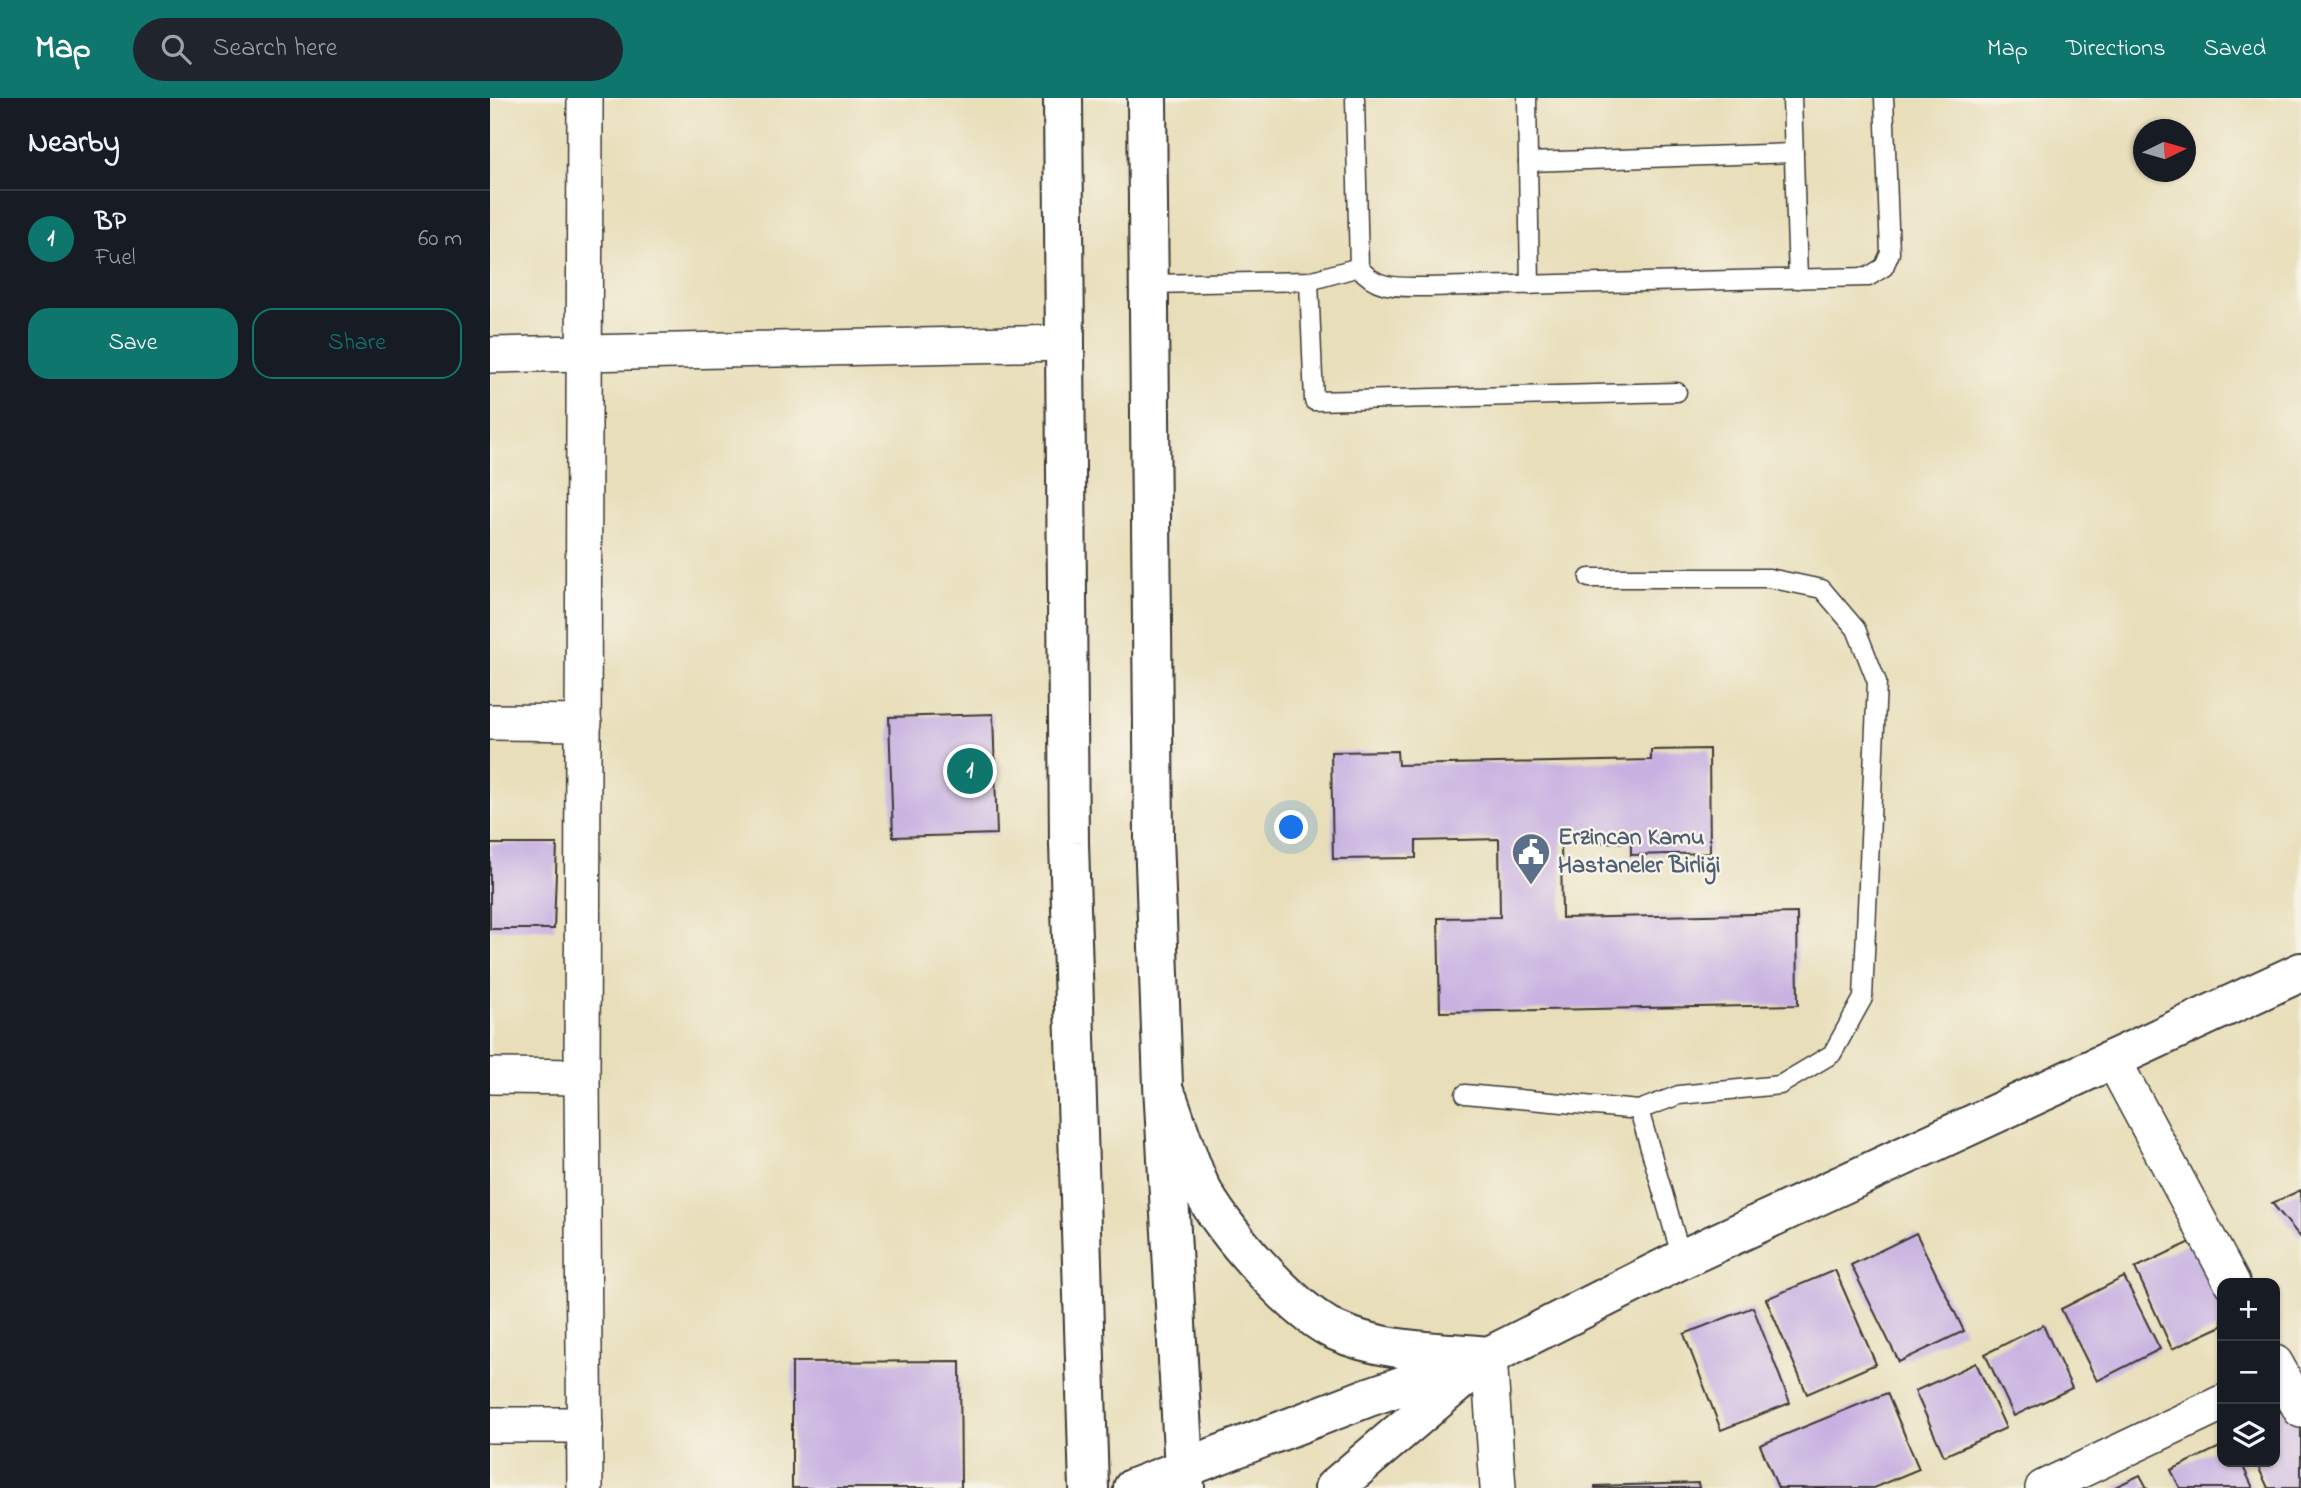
<!DOCTYPE html>
<meta charset="utf-8">
<style>
:root{--surface:#171b24;--page:#20242c;--text:#f1f3f6;--muted:#9ea1a6;--line:#363941;--accent:#0f766e}
body{margin:0;font-family:"Indie Flower",sans-serif;background:var(--page);color:var(--text)}
.controls{position:absolute;right:21px;bottom:21px;display:grid;overflow:hidden;border-radius:14px;box-shadow:0 2px 5px #0004}
.controls button{width:63px;height:63px;display:grid;place-items:center;padding:0;border:0;border-bottom:2px solid var(--line);background:var(--surface);color:var(--text);font:35px sans-serif}
.compass{position:absolute;left:1643px;top:21px;width:63px;height:63px;border-radius:50%;background:var(--surface);box-shadow:0 2px 5px #0004;rotate:85deg}
.you{position:absolute;left:802px;top:730px;width:24px;height:24px;margin:-18px;border:5px solid #fff;border-radius:50%;background:#1a73e8;box-shadow:0 0 0 10px #1a73e833}
.badge{display:grid;place-items:center;width:46px;height:46px;border-radius:50%;background:var(--accent);color:#fff;font-size:23px;font-weight:700}
.pin{position:absolute;translate:-50% -50%;border:4px solid #fff;box-shadow:0 2px 7px #0006}
.list{margin:0;padding:0;list-style:none}
h2{display:flex;justify-content:space-between;align-items:center;height:91px;margin:0;padding:0 28px;font-size:30px}
h2 small{font-size:23px;font-weight:400;color:var(--muted)}
.list li{display:grid;grid-template-columns:46px 1fr auto;gap:21px;align-items:center;box-sizing:border-box;height:98px;padding:0 28px;border-top:2px solid var(--line)}
.list b{display:block;font-size:26px;white-space:nowrap}
.list p{margin:0;font-size:23px;white-space:nowrap;color:var(--muted)}
.list em{font-size:23px;font-style:normal;color:var(--muted)}
.actions{display:flex;gap:14px;padding:21px 28px}
.actions a{flex:1;padding:16px 0;border:2px solid var(--accent);border-radius:21px;text-align:center;font-size:24px;color:var(--accent)}
.actions .main{background:var(--accent);color:#fff}
.icon{flex:none;width:38px;height:38px;fill:none;stroke:currentColor;stroke-width:2;stroke-linecap:round;stroke-linejoin:round}
.map{position:relative;flex:none;width:1811px;height:1390px;overflow:hidden}
header{display:flex;align-items:center;gap:42px;box-sizing:border-box;height:98px;padding:0 35px;background:var(--accent);color:#fff}
header strong{font-size:33px}
nav{display:flex;gap:38px;margin-inline-start:auto;font-size:24px}
.search{width:490px;height:63px;background:var(--page);display:flex;align-items:center;gap:18px;box-sizing:border-box;padding:0 24px;border-radius:38px;color:var(--muted);font-size:26px}
main{display:flex}
aside{flex:1;background:var(--surface)}
.map>svg:first-child{display:block}
</style>
<header>
<strong>Map</strong>
<div class="search"><svg class="icon" aria-label="search" viewBox="0 0 24 24"><circle cx="10" cy="10" r="6"/><path d="M15 15l6 6"/></svg>Search here</div>
<nav><a>Map</a><a>Directions</a><a>Saved</a></nav>
</header>
<main>
<aside>
<h2>Nearby<small></small></h2>
<ul class="list">
<li><span class="badge">1</span><div><b>BP</b><p>Fuel</p></div><em>60 m</em></li>
</ul>
<div class="actions"><a class="main">Save</a><a>Share</a></div>
</aside>
<div class="map">
<svg width="1811" height="1390" viewBox="0 0 1811 1390">
<rect width="100%" height="100%" fill="#f7f3e8"/>
<filter id="ink" filterUnits="userSpaceOnUse"><feTurbulence type="fractalNoise" baseFrequency=".0143" numOctaves="2"/><feDisplacementMap in="SourceGraphic" scale="14" xChannelSelector="R" yChannelSelector="G"/><feConvolveMatrix kernelMatrix="1 2 1 2 8 2 1 2 1" color-interpolation-filters="sRGB"/></filter>
<filter id="wash" filterUnits="userSpaceOnUse"><feTurbulence type="fractalNoise" baseFrequency=".00686" numOctaves="4" result="noise"/><feDisplacementMap in="SourceGraphic" scale="28" xChannelSelector="R" yChannelSelector="G"/><feGaussianBlur stdDeviation="1.57" result="paint"/><feColorMatrix in="noise" values="0 0 0 0 0 0 0 0 0 0 0 0 0 0 0 0 0 1.4 0 .05"/><feComposite in="paint" operator="in"/></filter>
<g filter="url(#wash)">
<rect width="100%" height="100%" fill="#e8deb9"/>
<g id="blocks">
<!-- building -->
<g fill="#c8b1e1">
<polygon points="503,616 507,736 403,739 399,619"/>
<polygon points="1219,651 1220,755 1141,757 1141,744 1071,745 1072,820 1307,815 1308,907 950,914 948,820 1010,819 1009,741 926,743 926,760 843,761 841,654 907,653 908,667 1161,662 1161,652"/>
<polygon points="0,746 67,746 64,831 0,831"/>
<polygon points="1811,1092 1811,1140 1782,1105"/>
<polygon points="1426,1135 1474,1233 1409,1264 1361,1167"/>
<polygon points="1705,1142 1732,1202 1732,1228 1682,1251 1645,1170"/>
<polygon points="1345,1172 1386,1266 1317,1296 1276,1201"/>
<polygon points="1634,1179 1670,1251 1607,1283 1571,1211"/>
<polygon points="1263,1209 1300,1305 1231,1332 1194,1236"/>
<polygon points="1553,1227 1582,1290 1524,1318 1495,1256"/>
<polygon points="470,1263 471,1390 302,1390 302,1264"/>
<polygon points="1486,1265 1516,1330 1454,1358 1425,1293"/>
<polygon points="1397,1295 1429,1371 1383,1390 1288,1390 1270,1347"/>
<polygon points="1808,1305 1811,1312 1811,1390 1778,1390 1766,1364 1785,1364 1785,1316"/>
<polygon points="1732,1348 1732,1364 1751,1364 1763,1390 1690,1390 1681,1372"/>
<polygon points="1650,1377 1657,1390 1623,1390"/>
<polygon points="1208,1385 1209,1390 1105,1390 1105,1388"/>
</g>
</g>
</g>
<g filter="url(#ink)">
<use href="#blocks" fill-opacity="0" stroke="#3b3934" stroke-width="2"/>
<g fill="none" stroke-linecap="round" stroke-linejoin="round">
<!-- service casing -->
<g stroke="#3b3934" stroke-width="21">
<g id="service">
<path d="M865 0 869 169C886 192 910 189 937 189L1378 179 1394 169 1400 155 1394 0"/>
<polyline points="1037,0 1040,187"/>
<polyline points="1302,0 1308,181"/>
<polyline points="1038,64 1304,55"/>
<polyline points="819,183 824,303 1187,294"/>
<polyline points="659,186 819,183 869,169"/>
<polyline points="1099,480 1279,480 1332,491 1366,531 1387,584 1373,900 1342,956 1290,987 1189,997 1149,1012 1192,1161"/>
<polyline points="975,996 1149,1012"/>
</g>
</g>
<!-- minor casing -->
<g stroke="#3b3934" stroke-width="38">
<g id="minor">
<polyline points="95,0 92,979 95,1390"/>
<polyline points="0,257 575,245"/>
<polyline points="0,624 94,625"/>
<polyline points="1622,960 1742,1185"/>
<polyline points="0,978 92,979"/>
<polyline points="999,1258 1008,1390"/>
<polyline points="1785,1265 1811,1312"/>
<polyline points="0,1327 95,1327"/>
<polyline points="1553,1390 1732,1305"/>
</g>
</g>
<!-- tertiary casing -->
<g stroke="#3b3934" stroke-width="42">
<g id="tertiary">
<path d="M678 1001C688 1029 697 1058 709 1086 728 1128 804 1214 846 1233 892 1254 949 1253 999 1258"/>
<polyline points="844,1390 999,1258 1192,1161 1811,874"/>
</g>
</g>
<!-- primary casing -->
<g stroke="#3b3934" stroke-width="42">
<g id="primary">
<polyline points="573,0 579,745 599,1390"/>
<polyline points="657,0 664,738 673,987 695,1390"/>
<polyline points="643,1390 879,1299 999,1258"/>
</g>
</g>
<!-- service -->
<use href="#service" stroke="#fff" stroke-width="18"/>
<!-- minor -->
<use href="#minor" stroke="#fff" stroke-width="35"/>
<!-- tertiary -->
<use href="#tertiary" stroke="#fff" stroke-width="38"/>
<!-- primary -->
<use href="#primary" stroke="#fff" stroke-width="38"/>
</g>
</g>
<!-- icons -->
<defs>
<g id="civic-pin" transform="scale(2.0125)"><path d="M0 17L-7.5 6A9.5 9.5 0 1 1 7.5 6Z" fill="#5c6f8a" stroke="#f7f3e8"/><path d="M-.6-6.5H3V-4.5H.6V-3L4-1V1h2V6H-6V1h2V-1L-.6-3ZM-1.2 2.5V6h2.4V2.5Z" fill="#fff"/></g>
</defs>
<g fill-rule="evenodd">
<use href="#civic-pin" x="1041" y="754"/>
</g>
<g text-anchor="middle" dominant-baseline="central" stroke-width="5" stroke-linejoin="round" paint-order="stroke">
<!-- service labels -->
<g font-size="24" font-weight="bold" fill="#4e5e75" stroke="#f7f3e8" text-anchor="start">
<text x="1068" y="740">Erzincan Kamu<tspan x="1068" dy="28">Hastaneler Birliği</tspan></text>
</g>
</g>
</svg>
<div class="controls">
<button>+</button>
<button>−</button>
<button><svg class="icon" aria-label="layers" viewBox="0 0 24 24"><path d="M12 4l9 5-9 5-9-5zM3 14l9 5 9-5"/></svg></button>
</div>
<svg class="compass" viewBox="-18 -18 36 36"><path d="M0-13l5 13h-10z" fill="#e53935"/><path d="M0 13l5-13h-10z" fill="#9ea1a6"/></svg>
<div class="you"></div>
<div class="pin badge" style="left:480px;top:673px">1</div>
</div>
</main>
